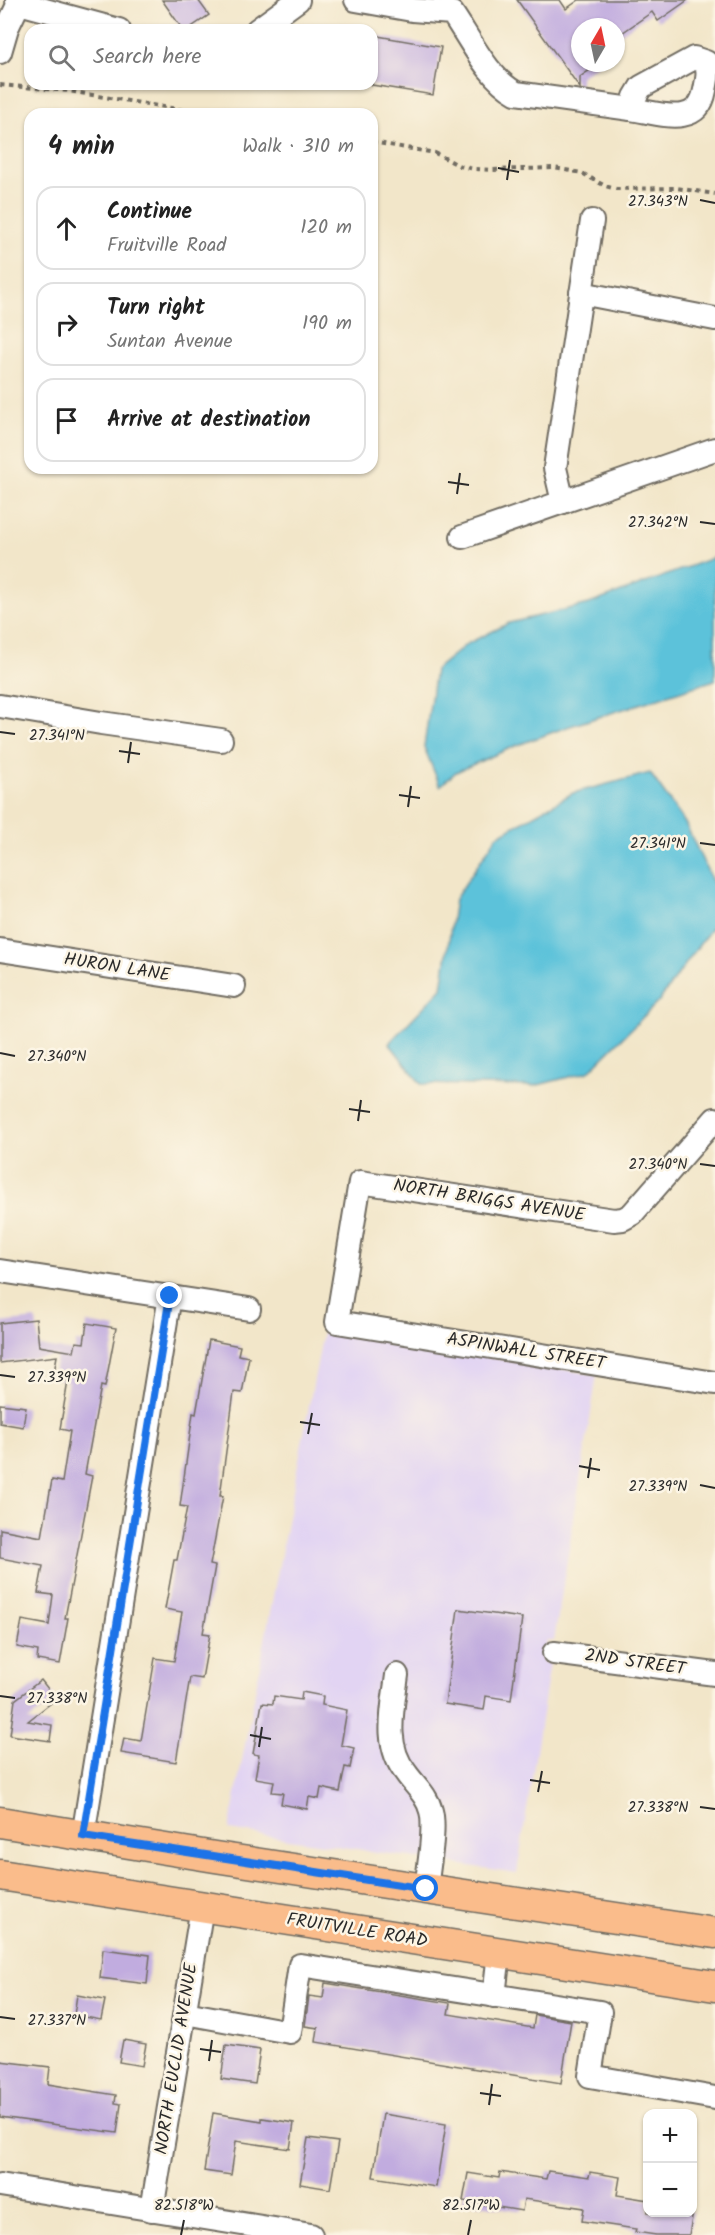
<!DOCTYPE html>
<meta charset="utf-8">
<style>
:root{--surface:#fff;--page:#f6f6f6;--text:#222;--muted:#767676;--line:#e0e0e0}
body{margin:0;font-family:Kalam,sans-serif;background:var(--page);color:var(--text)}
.controls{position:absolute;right:18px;bottom:18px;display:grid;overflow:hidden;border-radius:12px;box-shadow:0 2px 4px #0004}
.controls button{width:54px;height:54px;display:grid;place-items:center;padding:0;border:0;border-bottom:2px solid var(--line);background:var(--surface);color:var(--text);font:30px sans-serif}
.compass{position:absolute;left:571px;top:18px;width:54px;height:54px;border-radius:50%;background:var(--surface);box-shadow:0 2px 4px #0004;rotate:9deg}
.stop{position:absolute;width:18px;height:18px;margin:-14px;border:4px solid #1a73e8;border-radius:50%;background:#fff}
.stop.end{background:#1a73e8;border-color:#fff;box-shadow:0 2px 6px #0008}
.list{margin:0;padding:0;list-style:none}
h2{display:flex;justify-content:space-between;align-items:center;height:78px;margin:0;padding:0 24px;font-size:26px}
h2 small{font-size:20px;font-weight:400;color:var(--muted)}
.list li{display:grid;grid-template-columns:39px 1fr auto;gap:18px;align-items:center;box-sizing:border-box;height:84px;margin:0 12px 12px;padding:0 12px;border:2px solid var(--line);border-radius:18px}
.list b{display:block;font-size:22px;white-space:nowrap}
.list p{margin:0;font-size:20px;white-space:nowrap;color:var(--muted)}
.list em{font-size:20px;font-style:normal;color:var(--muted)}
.icon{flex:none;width:33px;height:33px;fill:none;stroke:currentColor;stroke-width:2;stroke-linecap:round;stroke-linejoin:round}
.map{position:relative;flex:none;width:715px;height:2235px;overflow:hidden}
.search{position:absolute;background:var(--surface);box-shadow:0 2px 4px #0004;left:24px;top:24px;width:354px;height:66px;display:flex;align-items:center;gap:15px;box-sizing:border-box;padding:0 21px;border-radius:18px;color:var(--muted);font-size:22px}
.panel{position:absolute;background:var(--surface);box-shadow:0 2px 4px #0004;left:24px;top:108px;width:354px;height:366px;border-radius:18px}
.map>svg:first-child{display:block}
</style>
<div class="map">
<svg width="715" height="2235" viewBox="0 0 715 2235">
<rect width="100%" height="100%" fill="#fcf5e5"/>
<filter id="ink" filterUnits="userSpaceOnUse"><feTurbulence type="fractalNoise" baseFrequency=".0167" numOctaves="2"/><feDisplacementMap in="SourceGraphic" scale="12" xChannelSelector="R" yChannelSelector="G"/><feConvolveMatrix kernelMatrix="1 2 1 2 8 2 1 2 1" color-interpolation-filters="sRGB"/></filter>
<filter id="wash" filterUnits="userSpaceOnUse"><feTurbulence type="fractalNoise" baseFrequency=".008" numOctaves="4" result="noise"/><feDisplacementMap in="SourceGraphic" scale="24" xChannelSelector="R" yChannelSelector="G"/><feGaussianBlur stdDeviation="1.35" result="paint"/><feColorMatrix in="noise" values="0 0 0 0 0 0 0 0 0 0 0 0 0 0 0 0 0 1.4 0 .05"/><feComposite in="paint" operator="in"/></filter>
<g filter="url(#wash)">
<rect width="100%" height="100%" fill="#f2e6c9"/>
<!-- built -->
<polygon fill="#e2d4f3" points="327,1311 326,1331 597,1375 554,1641 546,1641 543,1662 550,1663 517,1873 229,1830"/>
<!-- water -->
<g fill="#5cc2da" stroke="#447682" stroke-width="1.5">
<polygon points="715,557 715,680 567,727 515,746 456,772 440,786 424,747 435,670 467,644 509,623 589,604"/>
<polygon points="650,773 685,823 715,887 715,923 659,1001 588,1072 534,1086 421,1084 389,1043 442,988 455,899 497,836 573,793"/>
</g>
<g id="blocks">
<!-- building -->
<g fill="#c1acdf">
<polygon points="162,0 198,0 209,15 187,30 183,30"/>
<polygon points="517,0 560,0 566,9 579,0 688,0 658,21 652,12 616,37 616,27 580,27 580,63 600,63 580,77 580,88"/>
<polygon points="372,35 441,47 433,95 372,85"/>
<polygon points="36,1319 39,1346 74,1352 76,1342 84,1343 87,1323 116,1328 105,1387 101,1386 85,1474 92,1476 65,1618 68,1618 60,1664 37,1660 38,1651 17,1647 22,1620 49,1625 53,1595 38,1593 43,1566 0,1558 0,1529 42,1537 52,1480 62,1482 70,1431 60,1429 68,1381 53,1378 57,1356 0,1363 0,1323"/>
<polygon points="209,1340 240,1346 238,1355 249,1357 242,1393 234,1392 220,1496 223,1496 210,1565 215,1566 203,1633 210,1634 202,1679 190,1677 176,1762 121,1753 124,1738 141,1741 155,1658 174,1661 182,1612 165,1609 174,1560 177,1560 187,1507 180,1506 193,1413 196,1414"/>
<polygon points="0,1404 26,1407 23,1427 0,1423"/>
<polygon points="458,1609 522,1618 511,1700 486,1696 484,1710 445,1704"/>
<polygon points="41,1680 56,1699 28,1721 52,1725 50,1741 10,1735 15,1700"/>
<polygon points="302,1692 323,1696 322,1705 347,1710 341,1745 354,1748 350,1768 345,1767 340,1792 321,1788 319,1799 309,1797 307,1809 281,1804 283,1793 272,1792 274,1781 255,1778 259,1755 253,1754 262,1703 273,1704 274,1696 301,1700"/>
<polygon points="103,1949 150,1955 147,1984 100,1978"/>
<polygon points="325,1983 450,2003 448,2014 533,2028 535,2015 571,2021 561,2083 316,2042 318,2028 305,2026 309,1996 323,1998"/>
<polygon points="77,1995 105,2000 101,2020 74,2015"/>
<polygon points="123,2040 146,2044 142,2066 119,2062"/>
<polygon points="226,2045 260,2050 255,2084 221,2079"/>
<polygon points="0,2061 50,2067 48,2084 116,2095 115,2103 121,2104 117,2133 0,2117"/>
<polygon points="213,2113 262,2121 262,2118 294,2123 290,2149 236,2141 231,2175 204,2171"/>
<polygon points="383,2114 446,2124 436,2187 373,2177"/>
<polygon points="308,2138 338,2142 330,2189 300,2184"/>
<polygon points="548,2171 589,2177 590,2172 620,2177 617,2195 648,2200 648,2212 693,2212 689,2235 656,2235 635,2232 636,2229 582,2221 584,2208 524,2199 522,2211 463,2201 468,2173 499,2178 500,2172 546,2179"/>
</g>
</g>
</g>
<g filter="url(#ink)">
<use href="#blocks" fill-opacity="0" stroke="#716c62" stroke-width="1.5"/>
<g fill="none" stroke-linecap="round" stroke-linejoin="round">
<!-- minor casing -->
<g stroke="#716c62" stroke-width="26">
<g id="minor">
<polyline points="17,0 19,3 119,30"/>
<path d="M356 0 412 10 452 13C470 39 488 78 516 93L631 109"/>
<polyline points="257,30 298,0"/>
<polyline points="0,52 7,28 19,3"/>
<path d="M694 58 706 62C709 72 707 80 705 90 698 129 659 113 631 109L635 97 641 87Z"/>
<polyline points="581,293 715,319"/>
<polyline points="563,502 555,468 592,221"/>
<polyline points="462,537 715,449"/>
<polyline points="0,706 101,723 221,740"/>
<polyline points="0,950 234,986"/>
<polyline points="715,1119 632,1214 623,1219 614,1220 360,1182 337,1322 715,1383"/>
<polyline points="0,1271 249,1309"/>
<polyline points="554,1653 715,1674"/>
<path d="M397 1675C393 1708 383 1745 406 1773 415 1786 427 1795 431 1811 436 1829 428 1869 426 1889"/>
<polyline points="83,1836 170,1296"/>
<polyline points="494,1996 499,1953"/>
<polyline points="185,2013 290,2032 300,1965 600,2012 590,2076 715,2098"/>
<polyline points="0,2185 311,2235"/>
<polyline points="152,2210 202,1907"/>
</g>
</g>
<!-- major casing -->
<g stroke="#716c62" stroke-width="33">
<g id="major">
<polyline points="0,1822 215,1857 715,1933"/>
<polyline points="0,1875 715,1986"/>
</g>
</g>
<!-- path -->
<g stroke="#716c62" stroke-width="4" stroke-dasharray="4.5 4.5" stroke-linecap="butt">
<polyline points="0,85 69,91 206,114"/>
<polyline points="372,142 435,153 460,166 474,169 492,170 554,168 582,173 605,186 616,189 676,188 715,194"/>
</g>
<!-- minor -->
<use href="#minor" stroke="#fff" stroke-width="22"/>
<!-- major -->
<use href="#major" stroke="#fabc8b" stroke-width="30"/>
</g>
</g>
<g fill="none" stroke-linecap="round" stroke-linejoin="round" filter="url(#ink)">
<!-- route -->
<polyline stroke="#1a73e8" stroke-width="8" points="170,1296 83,1836 426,1889"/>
</g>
<!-- ticks -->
<path fill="none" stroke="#2b2b2b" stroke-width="2" d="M498 168 519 172M507 180 510 160M700 200 715 203M448 482 469 485M457 494 460 473M700 522 715 524M0 732 15 734M119 751 140 754M128 763 131 742M399 795 420 798M408 807 411 786M700 843 715 845M0 1053 15 1056M349 1109 370 1112M358 1121 361 1100M700 1164 715 1166M0 1375 15 1377M300 1422 320 1425M308 1434 312 1413M579 1466 600 1470M588 1478 591 1458M700 1485 715 1488M0 1696 15 1698M250 1735 271 1739M259 1747 262 1727M530 1780 550 1783M538 1792 542 1771M700 1807 715 1809M0 2017 15 2019M200 2049 221 2052M209 2061 212 2040M480 2093 501 2096M489 2105 492 2084M181 2235 184 2220M468 2235 471 2220"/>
<g text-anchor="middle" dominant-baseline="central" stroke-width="5" stroke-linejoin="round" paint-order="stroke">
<!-- street labels -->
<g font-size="18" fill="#2b2b2b" stroke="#fcf5e5">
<text transform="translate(117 968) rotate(9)">HURON LANE</text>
<text transform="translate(489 1201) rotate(9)">NORTH BRIGGS AVENUE</text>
<text transform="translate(526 1352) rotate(9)">ASPINWALL STREET</text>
<text transform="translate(635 1663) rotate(8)">2ND STREET</text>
<text transform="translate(357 1931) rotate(9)">FRUITVILLE ROAD</text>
<text transform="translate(177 2059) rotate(-81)">NORTH EUCLID AVENUE</text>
</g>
</g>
<g font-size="15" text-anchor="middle" fill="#2b2b2b" stroke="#fcf5e5" stroke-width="5" stroke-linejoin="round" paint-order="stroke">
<text x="658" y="206">27.343°N</text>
<text x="658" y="527">27.342°N</text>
<text x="57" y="740">27.341°N</text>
<text x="658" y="848">27.341°N</text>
<text x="57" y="1061">27.340°N</text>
<text x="658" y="1169">27.340°N</text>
<text x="57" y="1382">27.339°N</text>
<text x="658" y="1491">27.339°N</text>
<text x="57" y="1703">27.338°N</text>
<text x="658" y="1812">27.338°N</text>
<text x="57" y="2025">27.337°N</text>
<text x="184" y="2210">82.518°W</text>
<text x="471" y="2210">82.517°W</text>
</g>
</svg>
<div class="controls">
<button>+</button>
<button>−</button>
</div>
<svg class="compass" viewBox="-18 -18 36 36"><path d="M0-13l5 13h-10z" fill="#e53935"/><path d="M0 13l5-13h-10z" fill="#767676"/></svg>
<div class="stop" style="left:426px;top:1889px"></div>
<div class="stop end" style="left:170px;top:1296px"></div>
<div class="search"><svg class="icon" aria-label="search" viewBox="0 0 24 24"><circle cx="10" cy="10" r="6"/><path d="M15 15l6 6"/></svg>Search here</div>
<section class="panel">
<h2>4 min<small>Walk · 310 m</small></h2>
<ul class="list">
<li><svg class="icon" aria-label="ahead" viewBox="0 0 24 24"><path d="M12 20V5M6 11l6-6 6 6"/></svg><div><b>Continue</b><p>Fruitville Road</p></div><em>120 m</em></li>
<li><svg class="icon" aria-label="right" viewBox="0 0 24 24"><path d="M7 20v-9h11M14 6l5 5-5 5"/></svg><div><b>Turn right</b><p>Suntan Avenue</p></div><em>190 m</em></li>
<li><svg class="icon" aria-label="arrive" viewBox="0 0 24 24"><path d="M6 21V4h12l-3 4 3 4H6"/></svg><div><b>Arrive at destination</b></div></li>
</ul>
</section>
</div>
